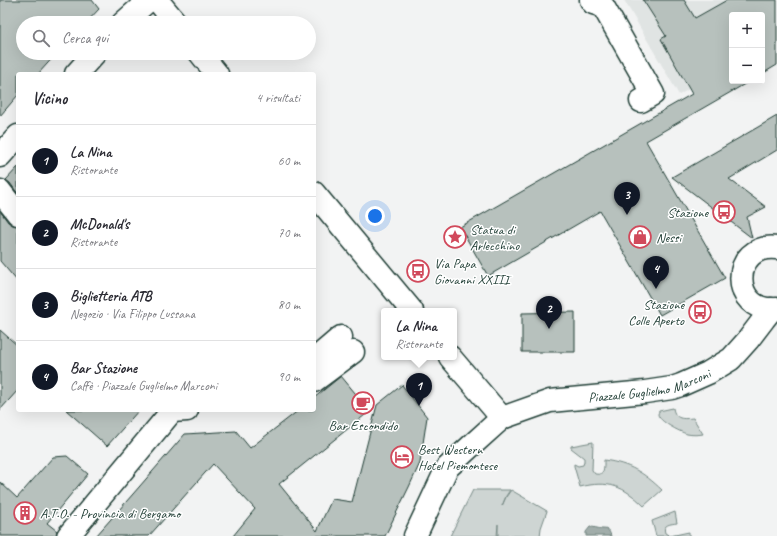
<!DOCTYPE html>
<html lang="it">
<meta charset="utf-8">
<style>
:root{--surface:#fff;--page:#f2f2f3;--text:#2b2b33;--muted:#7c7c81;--line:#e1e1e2;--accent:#111827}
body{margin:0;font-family:Caveat,sans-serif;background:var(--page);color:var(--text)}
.controls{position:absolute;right:12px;top:12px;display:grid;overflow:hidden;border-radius:4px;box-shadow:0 4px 16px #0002}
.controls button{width:36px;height:36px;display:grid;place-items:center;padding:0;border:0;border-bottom:1px solid var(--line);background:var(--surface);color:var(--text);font:20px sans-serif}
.you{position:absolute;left:375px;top:216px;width:14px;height:14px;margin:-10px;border:3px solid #fff;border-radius:50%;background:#1a73e8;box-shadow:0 0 0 6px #1a73e833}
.badge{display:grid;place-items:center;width:26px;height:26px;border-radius:50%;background:var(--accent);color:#fff;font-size:13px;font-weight:700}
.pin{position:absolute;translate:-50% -33px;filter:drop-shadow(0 1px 2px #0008)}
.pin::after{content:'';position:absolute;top:21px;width:14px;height:12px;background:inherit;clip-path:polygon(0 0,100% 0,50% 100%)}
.popup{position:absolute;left:381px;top:308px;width:76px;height:52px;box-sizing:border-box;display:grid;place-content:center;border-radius:4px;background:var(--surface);filter:drop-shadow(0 1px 3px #0005);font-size:13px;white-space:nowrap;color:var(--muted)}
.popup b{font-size:15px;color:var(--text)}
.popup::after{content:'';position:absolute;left:50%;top:100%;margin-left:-8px;border:8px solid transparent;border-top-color:var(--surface)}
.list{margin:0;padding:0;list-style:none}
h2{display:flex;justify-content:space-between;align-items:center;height:52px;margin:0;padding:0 16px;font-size:17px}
h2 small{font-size:13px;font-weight:400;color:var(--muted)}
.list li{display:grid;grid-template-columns:26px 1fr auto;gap:12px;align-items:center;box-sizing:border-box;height:72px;padding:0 16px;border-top:1px solid var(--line)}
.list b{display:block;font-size:15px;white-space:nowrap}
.list p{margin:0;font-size:13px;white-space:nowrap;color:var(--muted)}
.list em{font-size:13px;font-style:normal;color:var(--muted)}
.icon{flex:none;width:22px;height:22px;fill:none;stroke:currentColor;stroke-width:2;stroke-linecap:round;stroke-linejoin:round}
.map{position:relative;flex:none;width:777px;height:536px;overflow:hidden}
.search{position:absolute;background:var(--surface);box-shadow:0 4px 16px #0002;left:16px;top:16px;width:300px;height:44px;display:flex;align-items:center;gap:10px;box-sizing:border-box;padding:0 14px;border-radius:22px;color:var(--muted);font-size:15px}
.panel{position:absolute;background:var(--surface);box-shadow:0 4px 16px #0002;left:16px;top:72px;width:300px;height:340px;border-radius:4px}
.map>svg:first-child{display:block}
</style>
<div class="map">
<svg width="777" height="536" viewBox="0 0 777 536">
<rect width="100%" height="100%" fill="#f2f3f3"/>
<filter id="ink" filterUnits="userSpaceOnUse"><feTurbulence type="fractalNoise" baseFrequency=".025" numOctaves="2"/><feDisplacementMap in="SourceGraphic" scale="8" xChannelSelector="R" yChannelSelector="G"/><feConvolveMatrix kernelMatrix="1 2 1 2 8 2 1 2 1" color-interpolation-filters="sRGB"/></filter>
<g filter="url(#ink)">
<!-- built -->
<polygon fill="#e0e4e3" points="624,0 777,0 762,15 732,15 732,64 679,95"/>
<!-- green -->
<g fill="#ced5d3" stroke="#768984">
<path d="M673 408C675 420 683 419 693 418L703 434C698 435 692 435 687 434 680 432 658 421 658 414 658 413 659 412 659 411Z"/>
<path d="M593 442 592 470 595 474C605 476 604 467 604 460 630 464 643 472 662 490L644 506C624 486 608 480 580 487L574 466V464L578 466 583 465 584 462V458L571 448V446Z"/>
<polygon points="473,490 510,490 506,496 502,506 506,497 511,490 547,511 541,528 540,536 498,536 498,524 497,536 450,536"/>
<path d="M675 512 677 523C671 524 662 524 665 533L670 536 689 532V536H656L652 521Z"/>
</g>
<!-- water -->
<path fill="#a1adaa" stroke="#6d807b" d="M590 527C594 527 597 528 601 529 607 529 609 529 611 536H586V532Z"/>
<!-- building -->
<g fill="#b7c1bd" stroke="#1f3d34">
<polygon points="0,0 92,0 99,9 86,23 23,23 23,53 57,53 38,74 18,74 18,95 0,116"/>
<polygon points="643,0 684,0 695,18 727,0 777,0 777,65 762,74 762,15 732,15 732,81 750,81 646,141 725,278 660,315 600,211 488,276 460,227 692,94 661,39 666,36"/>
<polygon points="777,116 777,150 729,179 766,207 747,217 752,238 672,177"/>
<polygon points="18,167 18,194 10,183 6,180"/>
<polygon points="0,211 8,222 13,225 18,226 18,282 0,261"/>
<polygon points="575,312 575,352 522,352 522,313"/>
<polygon points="0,330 18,346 18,390 0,410"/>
<polygon points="341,376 370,411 279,484 317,531 332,499 352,502 377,405 402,385 427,417 420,463 409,487 385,536 233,536 255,509 213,464 149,536 96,536 133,494 185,434 236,431 250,448 299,410 314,410 314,398"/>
<polygon points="66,410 139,410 107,446"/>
<polygon points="67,456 88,474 47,523 57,531 56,536 0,536 0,482 17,498 53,457"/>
</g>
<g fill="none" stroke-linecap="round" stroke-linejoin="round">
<!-- street casing -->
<g stroke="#1f3d34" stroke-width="25">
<g id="street">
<polyline points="591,0 593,3 603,6 653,94 641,101"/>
<polyline points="0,191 18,214"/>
<polyline points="314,360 341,337"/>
<polyline points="314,381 353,352"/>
<polyline points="68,536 172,411 187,410"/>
</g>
</g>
<!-- secondary casing -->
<g stroke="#1f3d34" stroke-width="25">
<g id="secondary">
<polyline points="157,0 176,23"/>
<polyline points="123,23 149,0"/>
<polyline points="200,53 217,74"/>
<polyline points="76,74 95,53"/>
<polyline points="0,156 18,136"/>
<polyline points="314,193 412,311"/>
<path d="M777 248C730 242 729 314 777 309"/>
<polyline points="450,357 502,418"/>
<path id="s1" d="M415 536 447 468 472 445 502 418 550 401 645 392 672 388 681 385 708 373 731 359 748 340 764 319 772 309"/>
</g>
</g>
<!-- street -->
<use href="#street" stroke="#fff" stroke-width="22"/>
<!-- secondary -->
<use href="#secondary" stroke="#fff" stroke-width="22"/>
</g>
</g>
<!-- icons -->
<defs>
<g id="bus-ring" transform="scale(1.15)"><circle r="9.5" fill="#fff" stroke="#d1495b" stroke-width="1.5"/><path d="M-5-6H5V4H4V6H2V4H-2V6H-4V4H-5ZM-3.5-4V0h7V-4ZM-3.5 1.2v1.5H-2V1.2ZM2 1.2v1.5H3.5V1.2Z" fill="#d1495b"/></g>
<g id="sight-ring" transform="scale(1.15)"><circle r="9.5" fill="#fff" stroke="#d1495b" stroke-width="1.5"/><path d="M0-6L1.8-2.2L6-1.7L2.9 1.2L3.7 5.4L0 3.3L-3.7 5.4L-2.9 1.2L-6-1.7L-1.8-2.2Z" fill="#d1495b"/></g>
<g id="shop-ring" transform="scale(1.15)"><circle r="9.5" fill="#fff" stroke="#d1495b" stroke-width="1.5"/><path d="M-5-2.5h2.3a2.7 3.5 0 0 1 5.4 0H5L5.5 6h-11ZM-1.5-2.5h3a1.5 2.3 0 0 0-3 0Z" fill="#d1495b"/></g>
<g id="cafe-ring" transform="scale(1.15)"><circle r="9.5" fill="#fff" stroke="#d1495b" stroke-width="1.5"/><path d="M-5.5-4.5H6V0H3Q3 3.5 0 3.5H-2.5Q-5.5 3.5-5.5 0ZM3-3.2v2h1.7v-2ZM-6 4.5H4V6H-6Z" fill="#d1495b"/></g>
<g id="hotel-ring" transform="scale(1.15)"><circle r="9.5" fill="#fff" stroke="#d1495b" stroke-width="1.5"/><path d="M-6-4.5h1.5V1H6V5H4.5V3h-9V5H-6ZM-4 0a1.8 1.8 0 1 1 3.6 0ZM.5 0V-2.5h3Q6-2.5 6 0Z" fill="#d1495b"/></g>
<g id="building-ring" transform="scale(1.15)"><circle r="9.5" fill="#fff" stroke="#d1495b" stroke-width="1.5"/><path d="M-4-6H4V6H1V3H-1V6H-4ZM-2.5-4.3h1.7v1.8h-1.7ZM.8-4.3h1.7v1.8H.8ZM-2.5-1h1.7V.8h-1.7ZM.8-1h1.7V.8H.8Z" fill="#d1495b"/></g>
</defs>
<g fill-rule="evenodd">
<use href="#bus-ring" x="724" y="212"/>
<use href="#sight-ring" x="455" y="237"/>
<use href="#shop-ring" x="640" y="237"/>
<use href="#bus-ring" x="418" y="271"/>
<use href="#bus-ring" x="700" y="312"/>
<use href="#cafe-ring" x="363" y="403"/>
<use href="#hotel-ring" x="402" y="457"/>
<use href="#building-ring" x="25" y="513"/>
</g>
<g text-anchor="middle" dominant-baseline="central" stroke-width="3" stroke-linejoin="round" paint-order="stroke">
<!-- poi labels -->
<g font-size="14" fill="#1f3d34" stroke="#fff" text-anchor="start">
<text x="708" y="212" text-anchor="end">Stazione</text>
<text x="470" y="229">Statua di<tspan x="470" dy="16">Arlecchino</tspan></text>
<text x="656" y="237">Nessi</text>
<text x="434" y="263">Via Papa<tspan x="434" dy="16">Giovanni XXIII</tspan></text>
<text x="684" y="304" text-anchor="end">Stazione<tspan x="684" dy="16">Colle Aperto</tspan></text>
<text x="363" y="425" text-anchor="middle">Bar Escondido</text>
<text x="418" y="449">Best Western<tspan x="418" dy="16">Hotel Piemontese</tspan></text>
<text x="40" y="513">A.T.O. - Provincia di Bergamo</text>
</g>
<!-- street labels -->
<g font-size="14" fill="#1f3d34" stroke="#fff">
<text stroke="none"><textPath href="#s1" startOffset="301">Piazzale Guglielmo Marconi</textPath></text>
</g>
</g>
</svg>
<div class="controls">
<button>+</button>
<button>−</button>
</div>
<div class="you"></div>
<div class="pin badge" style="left:419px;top:406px">1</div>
<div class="popup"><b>La Nina</b>Ristorante</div>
<div class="pin badge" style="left:549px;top:329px">2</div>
<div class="pin badge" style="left:627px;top:215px">3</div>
<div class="pin badge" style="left:656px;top:289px">4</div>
<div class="search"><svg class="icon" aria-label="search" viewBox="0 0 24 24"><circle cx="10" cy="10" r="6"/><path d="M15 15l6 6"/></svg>Cerca qui</div>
<section class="panel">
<h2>Vicino<small>4 risultati</small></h2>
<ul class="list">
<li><span class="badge">1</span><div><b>La Nina</b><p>Ristorante</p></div><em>60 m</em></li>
<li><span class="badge">2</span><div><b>McDonald's</b><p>Ristorante</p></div><em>70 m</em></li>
<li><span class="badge">3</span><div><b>Biglietteria ATB</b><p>Negozio · Via Filippo Lussana</p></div><em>80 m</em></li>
<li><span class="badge">4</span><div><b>Bar Stazione</b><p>Caffè · Piazzale Guglielmo Marconi</p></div><em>90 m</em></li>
</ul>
</section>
</div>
